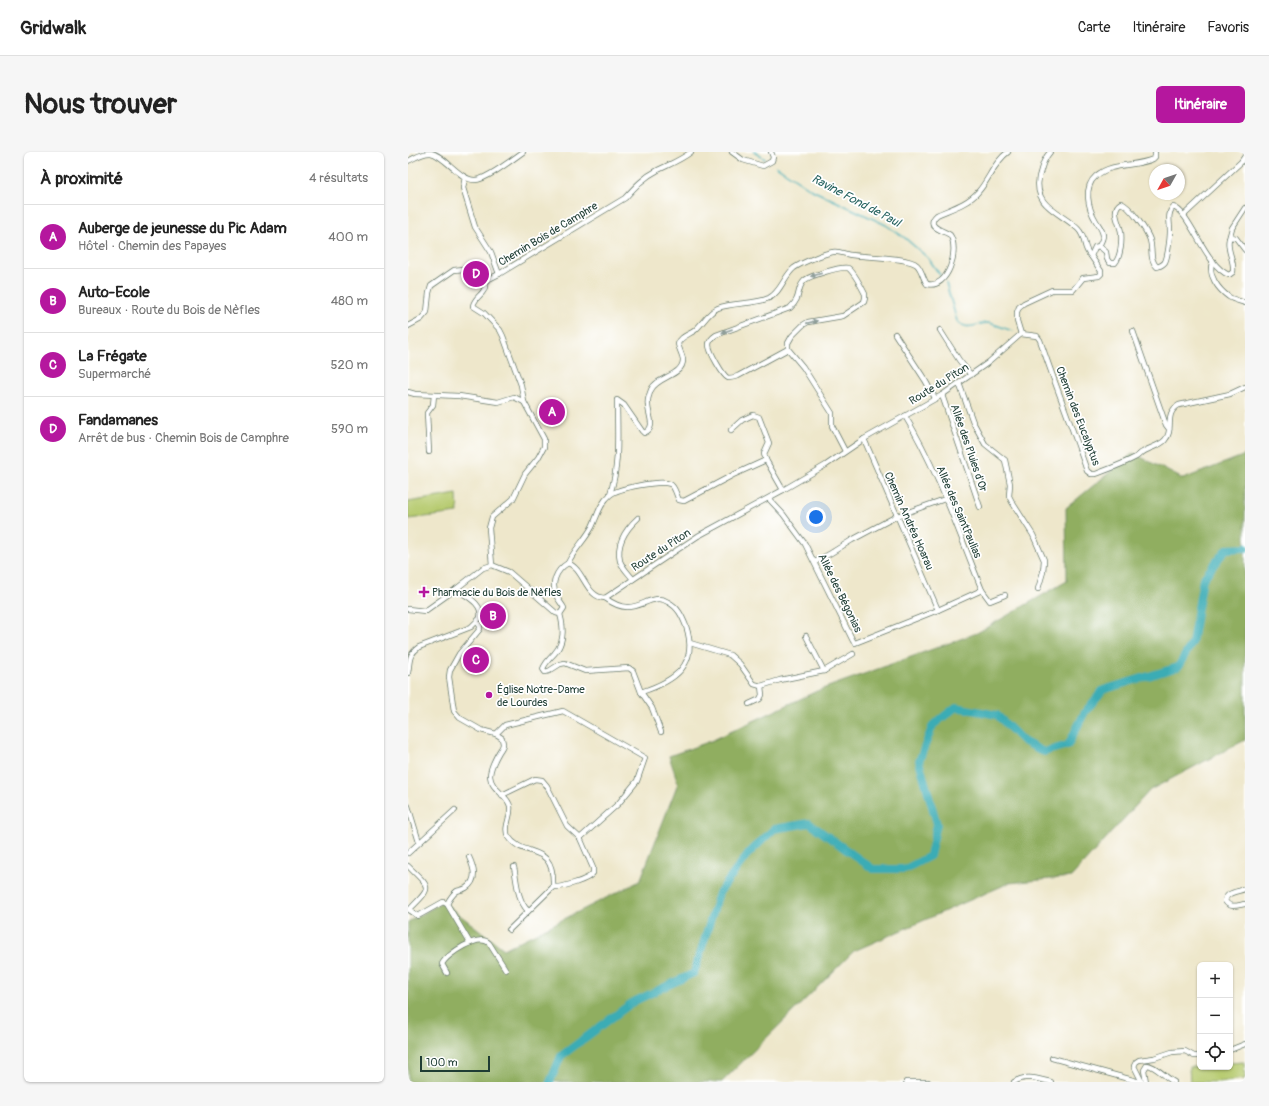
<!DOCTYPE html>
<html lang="fr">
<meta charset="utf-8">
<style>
:root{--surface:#fff;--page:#f6f6f6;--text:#222;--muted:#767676;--line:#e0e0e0;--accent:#b5179e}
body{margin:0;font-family:Pangolin,sans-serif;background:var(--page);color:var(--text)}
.controls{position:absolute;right:12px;bottom:12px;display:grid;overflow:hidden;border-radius:6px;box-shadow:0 1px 3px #0004}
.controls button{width:36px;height:36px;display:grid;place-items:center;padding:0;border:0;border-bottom:1px solid var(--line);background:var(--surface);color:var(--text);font:20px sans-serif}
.compass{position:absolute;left:741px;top:12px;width:36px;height:36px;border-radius:50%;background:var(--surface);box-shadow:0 1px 3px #0004;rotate:230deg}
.scale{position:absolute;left:12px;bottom:10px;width:70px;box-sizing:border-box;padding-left:4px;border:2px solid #1f3d34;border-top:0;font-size:11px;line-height:14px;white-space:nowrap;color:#1f3d34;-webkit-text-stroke:3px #fff;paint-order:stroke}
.you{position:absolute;left:408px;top:365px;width:14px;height:14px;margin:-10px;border:3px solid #fff;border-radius:50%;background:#1a73e8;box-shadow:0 0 0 6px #1a73e833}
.badge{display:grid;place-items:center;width:26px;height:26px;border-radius:50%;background:var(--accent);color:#fff;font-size:13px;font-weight:700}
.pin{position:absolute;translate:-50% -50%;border:2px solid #fff;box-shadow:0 1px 4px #0006}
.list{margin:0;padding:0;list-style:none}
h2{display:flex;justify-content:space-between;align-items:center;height:52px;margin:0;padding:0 16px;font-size:17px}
h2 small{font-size:13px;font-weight:400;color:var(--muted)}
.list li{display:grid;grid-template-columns:26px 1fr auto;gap:12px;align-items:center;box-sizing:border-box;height:64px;padding:0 16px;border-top:1px solid var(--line)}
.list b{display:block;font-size:15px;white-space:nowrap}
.list p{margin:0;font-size:13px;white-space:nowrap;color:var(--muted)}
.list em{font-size:13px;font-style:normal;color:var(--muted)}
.icon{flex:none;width:22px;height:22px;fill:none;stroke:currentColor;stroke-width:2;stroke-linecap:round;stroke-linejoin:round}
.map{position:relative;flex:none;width:837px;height:930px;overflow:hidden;border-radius:6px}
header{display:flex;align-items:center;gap:24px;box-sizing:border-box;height:56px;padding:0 20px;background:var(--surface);border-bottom:1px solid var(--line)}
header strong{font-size:19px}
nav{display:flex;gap:22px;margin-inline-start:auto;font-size:14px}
.intro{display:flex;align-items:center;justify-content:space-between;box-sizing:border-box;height:96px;padding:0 24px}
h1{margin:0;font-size:28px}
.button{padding:10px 18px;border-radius:6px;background:var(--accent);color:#fff;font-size:14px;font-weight:700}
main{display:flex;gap:24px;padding:0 24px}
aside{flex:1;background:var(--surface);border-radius:6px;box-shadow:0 1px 3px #0004}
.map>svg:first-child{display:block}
</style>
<header>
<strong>Gridwalk</strong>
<nav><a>Carte</a><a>Itinéraire</a><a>Favoris</a></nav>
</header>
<div class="intro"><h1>Nous trouver</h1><a class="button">Itinéraire</a></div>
<main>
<aside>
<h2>À proximité<small>4 résultats</small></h2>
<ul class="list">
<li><span class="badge">A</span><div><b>Auberge de jeunesse du Pic Adam</b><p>Hôtel · Chemin des Papayes</p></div><em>400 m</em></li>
<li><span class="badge">B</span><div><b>Auto-Ecole</b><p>Bureaux · Route du Bois de Nèfles</p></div><em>480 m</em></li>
<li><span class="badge">C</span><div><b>La Frégate</b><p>Supermarché</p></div><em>520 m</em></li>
<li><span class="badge">D</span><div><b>Fandamanes</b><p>Arrêt de bus · Chemin Bois de Camphre</p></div><em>590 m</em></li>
</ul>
</aside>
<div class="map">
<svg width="837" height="930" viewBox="0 0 837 930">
<rect width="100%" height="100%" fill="#fff"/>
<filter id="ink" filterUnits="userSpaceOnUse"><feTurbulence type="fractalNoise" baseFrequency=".025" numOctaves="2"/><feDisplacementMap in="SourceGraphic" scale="8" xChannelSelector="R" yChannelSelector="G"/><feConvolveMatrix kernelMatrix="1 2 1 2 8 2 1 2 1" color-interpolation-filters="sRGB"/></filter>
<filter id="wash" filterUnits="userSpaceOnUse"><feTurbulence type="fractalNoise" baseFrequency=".012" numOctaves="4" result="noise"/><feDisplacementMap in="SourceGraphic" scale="16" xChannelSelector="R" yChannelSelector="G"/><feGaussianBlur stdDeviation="0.9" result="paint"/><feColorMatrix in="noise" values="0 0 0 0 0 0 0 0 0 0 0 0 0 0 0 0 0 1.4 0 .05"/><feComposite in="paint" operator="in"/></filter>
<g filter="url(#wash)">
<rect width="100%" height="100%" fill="#eee7cb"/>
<!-- green -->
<g fill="#b6ca6e" stroke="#6a8451">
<polygon points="49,342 50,361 0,367 0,350"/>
<polygon points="836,910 837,927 811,930 782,930 781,915 822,915 822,911"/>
</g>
<!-- forest -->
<polygon fill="#90ae61" stroke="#58764a" points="725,301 775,327 837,303 837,588 742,638 663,725 601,731 446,799 314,930 0,930 0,770 35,750 96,797 232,729 270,631 261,604 303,589 409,539 569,481 659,429 658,356"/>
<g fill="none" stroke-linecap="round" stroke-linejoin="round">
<!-- stream -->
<g stroke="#3aacb5" stroke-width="1.5">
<polyline points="346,0 357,7"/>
<polyline points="368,14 404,38 478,73 497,86 520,106 532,123"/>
<path d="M538 131 549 169C560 180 568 171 580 171 588 172 597 177 605 179"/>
</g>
<!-- river -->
<polyline stroke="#3aacb5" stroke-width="8" points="142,930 153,904 225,850 286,821 311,741 339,703 366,677 401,671 465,717 497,717 522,704 529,672 511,609 525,573 548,555 589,563 615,589 636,600 660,593 677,560 695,538 770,515 784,491 795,427 818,397 837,396"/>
</g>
</g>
<g filter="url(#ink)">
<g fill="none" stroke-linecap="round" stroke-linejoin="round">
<!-- street casing -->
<g stroke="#677869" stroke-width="6">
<g id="street">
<polyline points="324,0 335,8 355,14 364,9 365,5 363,0"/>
<path d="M642 0C635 8 634 15 631 25 625 55 653 60 670 77 679 86 674 96 683 104"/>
<path d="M0 9C7 6 15 0 23 1 36 3 53 29 67 28 78 28 105 7 115 0"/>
<polyline points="57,25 55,36 67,75 83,100 91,122"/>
<polyline points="776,63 833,10 837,4"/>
<polyline points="821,87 824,76 837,56"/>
<path d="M691 94C693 90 695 87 695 83 694 77 691 74 688 69 680 56 675 35 688 24 705 10 727 15 745 7L747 5V0"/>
<path d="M805 109C798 122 811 138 821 145 826 148 832 149 837 151"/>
<path d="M77 129 91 122 217 46C227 35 236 25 250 18 262 12 273 8 283 0"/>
<polyline points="0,174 13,167 19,160 21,141 23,134 46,118 56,117 77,129"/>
<polyline points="532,178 551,208 563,223"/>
<polyline points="725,179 758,273 761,277"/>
<polyline points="487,182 517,228 527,246"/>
<path d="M613 182 609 169V160L611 155 616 151 644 138H665L675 126 691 124 693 122V119L683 104 687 95 691 94 698 100 699 107 702 111H707C713 104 714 89 713 80 712 72 702 57 713 51 722 54 739 79 742 88 745 98 741 107 749 115 752 114 755 113 757 110 760 104 762 85 762 79 762 70 759 62 765 55 782 59 797 114 821 123L825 120C827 109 818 98 821 87L823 85 828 86 837 98"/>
<path d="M613 182 629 184 632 188C647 232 664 275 679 319L683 322H688C701 317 715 312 728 305 730 304 732 301 735 300 742 295 752 294 757 288 767 277 755 262 771 253L822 242 837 235"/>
<path d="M380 197 330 224C327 225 324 226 320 226 315 224 301 199 301 193 301 188 305 185 308 183L382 156C394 145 388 137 396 129 400 124 434 114 440 116 445 119 454 136 457 142V146L456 150 435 164 400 170 395 173 384 184 380 191V197L395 215 424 261V274L437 299"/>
<polyline points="551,231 565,270 577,292 597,308 602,332 601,344 604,350 625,383 636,408 635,420 630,437"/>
<path d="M0 240 7 242 51 244 90 250 106 245 116 250 113 233 95 184 92 178 76 161 65 154C67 143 79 143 77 129"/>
<polyline points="534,243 572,355"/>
<path d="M497 264C529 316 551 381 574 438L582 449 597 443"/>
<polyline points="323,278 334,268 345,263 351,265 361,291 356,302 358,308 375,338"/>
<polyline points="456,287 530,458"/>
<polyline points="21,300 19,261 25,253 26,243"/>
<path d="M202 342C212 313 209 279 209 248L216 253 234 279 236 281C249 276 240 263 240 253 239 249 241 243 243 238 249 224 276 224 275 207 274 202 271 197 270 192 272 185 280 183 286 179 294 173 300 160 310 156 325 150 345 153 361 146 373 140 376 124 386 116 393 111 417 101 425 100 431 99 437 102 443 103 456 105 501 105 509 113 514 118 515 127 519 132 540 138 552 97 542 83 535 78 516 75 529 63 542 57 560 52 570 40 581 28 586 10 600 0"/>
<polyline points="361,347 375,362 397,392 445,489 447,491 530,458 574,438"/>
<polyline points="407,410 423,401 444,388 489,364 537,347"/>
<path d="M160 411C166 398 177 388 184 375 189 365 192 351 202 343 210 336 252 328 262 332 267 334 268 343 271 348L276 349 325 323 358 308"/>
<polyline points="84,413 81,376 84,365 105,347 117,322 130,306 136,295 136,287 116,250"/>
<path d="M225 427C221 422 214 415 212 409 208 392 218 377 230 366"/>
<path d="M197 446C204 451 211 455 219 455 234 456 246 441 260 450 270 455 274 464 278 474 291 513 267 529 233 540"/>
<path d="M0 457 17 459 48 437 75 416 84 413 101 420 148 461 152 462 156 456C154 452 151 449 149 445 142 432 148 418 160 411 176 417 178 446 197 446L290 384 375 338 418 313 456 287 534 243 581 210 613 182"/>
<path d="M152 462C156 476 157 490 146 502 142 506 137 511 135 517L137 520 141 519 152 512 157 511 177 519 221 516 225 519 233 540 244 556 253 580"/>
<path d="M69 470 72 474V477L51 502 42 518 41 525 46 559 52 566 73 578 88 582 94 586C94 588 95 590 95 592 95 595 92 598 91 600 87 607 82 616 82 624 83 638 99 642 102 654 104 664 95 675 100 684 115 708 147 688 145 735L101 778"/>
<polyline points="398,484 416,519"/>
<polyline points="282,491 322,503 332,512 346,532 353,534 372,528 416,519 445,502"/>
<path d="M0 521C2 509 0 503 11 495L63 475 72 466C76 452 58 444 48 437"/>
<polyline points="341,552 352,547 354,543 353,534"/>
<polyline points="88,582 97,573 155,559 237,606 229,629 210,652 172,686"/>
<path d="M94 643 127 627 134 628 139 634 159 674 172 686 185 716V721C181 728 153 736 145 735"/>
<polyline points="0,654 11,690"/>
<polyline points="0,701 47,658"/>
<path d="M0 714C23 737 25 734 1 758"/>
<path d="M106 715C109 730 109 747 120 759"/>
<path d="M837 737C829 740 818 740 817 749 822 757 830 753 837 752"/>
<path d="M39 752C41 748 45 742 49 739 51 738 55 738 58 736 70 728 66 716 61 705"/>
<polyline points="0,757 10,764 35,750 39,752 62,791"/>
<path d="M39 821 34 812C39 802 71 781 81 791L98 818"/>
<polyline points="822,898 837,892"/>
<polyline points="644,906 732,930"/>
<polyline points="498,930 520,930"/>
<path d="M606 930C618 922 630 927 643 930"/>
<polyline points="734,930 726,914 728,910 731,908 746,906 764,900 777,899 786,904 792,904"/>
<path d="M738 930 736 918 739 913C747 913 758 926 766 930"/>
</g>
</g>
<!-- street -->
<use href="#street" stroke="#fff" stroke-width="4.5"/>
</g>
<!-- one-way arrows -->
<defs><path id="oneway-solid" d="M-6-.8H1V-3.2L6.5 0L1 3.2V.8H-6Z"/></defs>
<g fill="#8f9e9a">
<use href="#oneway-solid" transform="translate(408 123) rotate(164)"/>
<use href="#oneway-solid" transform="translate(404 170) rotate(-13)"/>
<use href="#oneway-solid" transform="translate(319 179) rotate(160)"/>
</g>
</g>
<!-- markers -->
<g fill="#b5179e" stroke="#fff" stroke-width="1.5">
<path d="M14 434h4v4h4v4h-4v4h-4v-4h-4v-4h4z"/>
<circle cx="81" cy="543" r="4"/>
</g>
<g text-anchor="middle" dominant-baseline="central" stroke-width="3.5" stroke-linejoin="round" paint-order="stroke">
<!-- street labels -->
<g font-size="11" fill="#1f3d34" stroke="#fff">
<text transform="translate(140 82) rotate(-31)">Chemin Bois de Camphre</text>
<text transform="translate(531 232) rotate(-32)">Route du Piton</text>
<text transform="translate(670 264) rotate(69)">Chemin des Eucalyptus</text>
<text transform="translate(561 296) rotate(71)">Allée des Pluies d'Or</text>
<text transform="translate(551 360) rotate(67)">Allée des SaintPaulias</text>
<text transform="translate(501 369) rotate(66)">Chemin Andréa Hoarau</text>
<text transform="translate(253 398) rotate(-33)">Route du Piton</text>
<text transform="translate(432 441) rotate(64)">Allée des Bégonias</text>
</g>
<!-- poi labels -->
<g font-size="11" fill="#1f3d34" stroke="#fff" text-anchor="start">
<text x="24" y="440">Pharmacie du Bois de Nèfles</text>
<text x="89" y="537">Église Notre-Dame<tspan x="89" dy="13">de Lourdes</tspan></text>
</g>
<!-- water labels -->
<g font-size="12" font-style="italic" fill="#286461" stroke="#fff">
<text transform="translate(448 49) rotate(28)">Ravine Fond de Paul</text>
</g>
</g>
</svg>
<div class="controls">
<button>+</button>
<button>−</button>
<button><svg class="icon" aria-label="locate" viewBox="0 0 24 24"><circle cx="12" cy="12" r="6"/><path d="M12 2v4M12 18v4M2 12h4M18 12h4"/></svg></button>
</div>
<svg class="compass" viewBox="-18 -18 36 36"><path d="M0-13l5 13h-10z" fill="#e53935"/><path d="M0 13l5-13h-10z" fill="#767676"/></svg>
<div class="scale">100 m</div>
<div class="you"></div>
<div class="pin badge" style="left:144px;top:260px">A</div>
<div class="pin badge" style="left:85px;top:464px">B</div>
<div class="pin badge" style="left:68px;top:508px">C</div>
<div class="pin badge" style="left:68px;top:122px">D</div>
</div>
</main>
